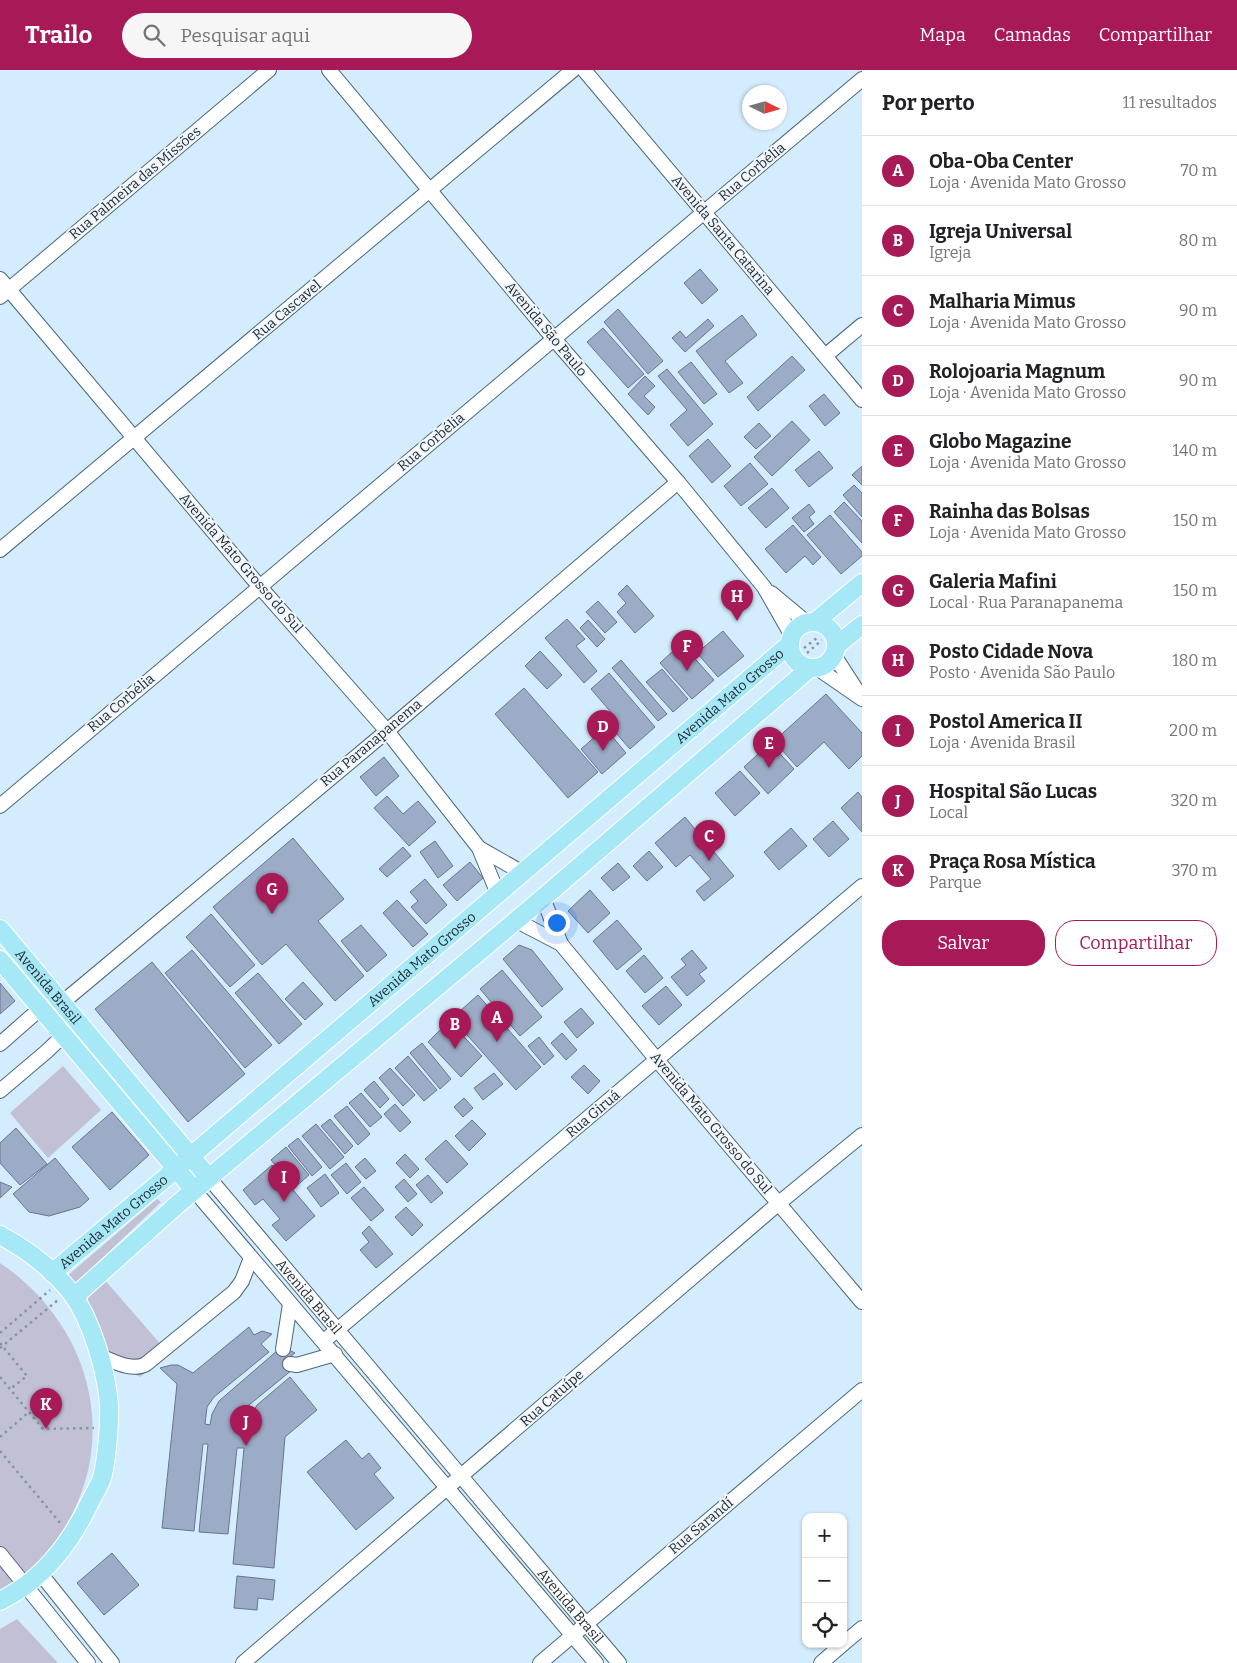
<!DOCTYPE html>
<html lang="pt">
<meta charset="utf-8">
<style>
:root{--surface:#fff;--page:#f6f6f6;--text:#202124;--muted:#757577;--line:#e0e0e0;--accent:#a81957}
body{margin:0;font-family:Bitter,serif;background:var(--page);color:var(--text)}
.controls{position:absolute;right:15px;bottom:15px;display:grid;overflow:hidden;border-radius:10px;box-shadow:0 1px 4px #0004}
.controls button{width:45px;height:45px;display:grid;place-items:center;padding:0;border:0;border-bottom:1px solid var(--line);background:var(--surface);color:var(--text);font:25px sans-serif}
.compass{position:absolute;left:742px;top:15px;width:45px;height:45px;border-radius:50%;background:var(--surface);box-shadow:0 1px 4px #0004;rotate:95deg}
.you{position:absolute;left:556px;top:852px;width:18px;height:18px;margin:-12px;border:4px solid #fff;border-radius:50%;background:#1a73e8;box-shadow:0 0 0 8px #1a73e833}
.badge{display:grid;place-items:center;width:32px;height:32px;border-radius:50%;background:var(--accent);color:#fff;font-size:16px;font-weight:700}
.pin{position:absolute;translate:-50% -41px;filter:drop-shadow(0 1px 2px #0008)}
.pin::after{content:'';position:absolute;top:26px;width:18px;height:15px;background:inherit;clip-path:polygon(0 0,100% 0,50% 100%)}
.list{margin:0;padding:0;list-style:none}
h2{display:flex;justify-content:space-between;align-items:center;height:65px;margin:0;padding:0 20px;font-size:21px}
h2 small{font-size:16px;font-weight:400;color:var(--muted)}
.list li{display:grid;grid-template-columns:32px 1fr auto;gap:15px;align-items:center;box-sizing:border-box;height:70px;padding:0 20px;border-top:1px solid var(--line)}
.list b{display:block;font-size:19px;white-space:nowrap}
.list p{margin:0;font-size:16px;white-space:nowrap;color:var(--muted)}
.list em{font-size:16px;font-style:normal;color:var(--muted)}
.actions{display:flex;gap:10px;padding:15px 20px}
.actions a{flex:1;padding:11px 0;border:1px solid var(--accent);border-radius:20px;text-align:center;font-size:18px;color:var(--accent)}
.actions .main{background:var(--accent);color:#fff}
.icon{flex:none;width:28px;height:28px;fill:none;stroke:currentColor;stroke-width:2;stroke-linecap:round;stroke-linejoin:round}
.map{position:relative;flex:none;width:862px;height:1593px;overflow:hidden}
header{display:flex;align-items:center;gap:30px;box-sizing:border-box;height:70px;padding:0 25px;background:var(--accent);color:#fff}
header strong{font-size:24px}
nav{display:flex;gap:28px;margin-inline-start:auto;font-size:18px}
.search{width:350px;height:45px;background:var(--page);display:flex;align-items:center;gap:12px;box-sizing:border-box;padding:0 18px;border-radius:28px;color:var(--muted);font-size:19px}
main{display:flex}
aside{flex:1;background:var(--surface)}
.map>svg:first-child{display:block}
</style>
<header>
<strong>Trailo</strong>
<div class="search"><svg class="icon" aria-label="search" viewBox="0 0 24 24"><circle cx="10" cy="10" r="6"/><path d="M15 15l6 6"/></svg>Pesquisar aqui</div>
<nav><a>Mapa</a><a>Camadas</a><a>Compartilhar</a></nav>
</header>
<main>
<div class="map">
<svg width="862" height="1593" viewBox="0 0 862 1593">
<rect width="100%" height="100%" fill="#d4edfe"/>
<!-- green -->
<g fill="#c1c0d5">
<polygon points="63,996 101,1040 48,1088 10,1043"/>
<polygon points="157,1129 161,1132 73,1216 66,1207"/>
<path d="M0 1193C88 1252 121 1364 65 1457 48 1485 25 1506 0 1526Z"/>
<polygon points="104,1209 169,1284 140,1307 112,1291 89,1245 87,1236 89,1223"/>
<polygon points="17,1549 58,1593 0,1593 0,1559"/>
</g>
<!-- building -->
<g fill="#9cabc6" stroke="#687590">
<polygon points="700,199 718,220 702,234 684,213"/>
<polygon points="618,239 663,291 648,304 604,252"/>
<polygon points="742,245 757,265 725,291 743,313 729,323 696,281"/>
<polygon points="708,249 714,256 685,282 672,268 680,261 686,268"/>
<polygon points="603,258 644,304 628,318 587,272"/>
<polygon points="792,286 805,300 758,341 747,327"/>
<polygon points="691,292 717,324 704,334 678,302"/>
<polygon points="667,299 713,354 688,376 670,355 687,340 658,306"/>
<polygon points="645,306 655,316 644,326 655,337 648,345 628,324"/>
<polygon points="824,324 840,343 825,356 809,336"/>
<polygon points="792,351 810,370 772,406 754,387"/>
<polygon points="759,353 771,366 756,379 744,367"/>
<polygon points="708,369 731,396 712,413 689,386"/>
<polygon points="819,381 833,398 809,417 795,400"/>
<polygon points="750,393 768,414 741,436 724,416"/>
<polygon points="862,396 862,415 852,405"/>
<polygon points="854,415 862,423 862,447 843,425"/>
<polygon points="772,418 789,438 766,458 748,438"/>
<polygon points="844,432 862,451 862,473 834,442"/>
<polygon points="809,434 815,442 809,447 814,454 804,462 792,448"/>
<polygon points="830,445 862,482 862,486 841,504 807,465"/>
<polygon points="793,455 821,487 813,495 805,486 786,503 765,479"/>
<polygon points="627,515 654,546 635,563 617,542 626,533 618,524"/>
<polygon points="598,531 617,552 605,563 586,542"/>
<polygon points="567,549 585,569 576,576 597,601 584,613 545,568"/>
<polygon points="588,550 605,569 597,577 580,558"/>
<polygon points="723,561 744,586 718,607 697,583"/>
<polygon points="540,581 562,605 547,619 525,596"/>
<polygon points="673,581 680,589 689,582 714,610 692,629 660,593"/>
<polygon points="621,590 667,644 658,651 612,598"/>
<polygon points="662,599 688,629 673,642 646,612"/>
<polygon points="609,603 655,657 630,679 608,654 615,647 591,619"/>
<polygon points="524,618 598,702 568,728 495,644"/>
<polygon points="826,624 862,663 862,686 849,699 824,672 797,697 774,671"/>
<polygon points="605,658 626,683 602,704 581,679"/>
<polygon points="770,673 794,699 768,724 744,697"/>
<polygon points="384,687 399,706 376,726 360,707"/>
<polygon points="740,701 760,723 735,746 715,723"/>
<polygon points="858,722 862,727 862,762 841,738"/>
<polygon points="387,726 403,744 418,731 436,752 409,776 374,738"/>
<polygon points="685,747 734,806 704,831 696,821 711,809 690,785 676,797 655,773"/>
<polygon points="833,751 849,769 829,787 813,769"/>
<polygon points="791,758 807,776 779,800 764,782"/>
<polygon points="293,768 344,829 318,851 364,906 335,931 286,874 262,895 213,837"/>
<polygon points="435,771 453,796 438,808 420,782"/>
<polygon points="403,777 411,786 387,807 379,799"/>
<polygon points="649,781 663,797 647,811 633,796"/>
<polygon points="470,792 483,808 457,831 443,815"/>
<polygon points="618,793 630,807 613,821 601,808"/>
<polygon points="425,809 447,835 426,854 411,837 418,831 410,822"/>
<polygon points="590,820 610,843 588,863 568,841"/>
<polygon points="397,830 428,864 413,877 383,843"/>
<polygon points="211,844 255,895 230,917 186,867"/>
<polygon points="617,850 642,879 617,900 593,871"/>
<polygon points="361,855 387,885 367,902 341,871"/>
<polygon points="519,875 532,880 563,919 542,937 503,889"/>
<polygon points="192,880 272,975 245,998 165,903"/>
<polygon points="692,880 707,898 699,904 705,911 687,926 671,907 686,895 681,889"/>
<polygon points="644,885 663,908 645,923 626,901"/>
<polygon points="152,892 245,1004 188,1052 95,939"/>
<polygon points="502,900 542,947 520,966 480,919"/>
<polygon points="258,903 302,954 279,974 235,923"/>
<polygon points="303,912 323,934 305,950 285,929"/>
<polygon points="0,913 15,931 0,944"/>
<polygon points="666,916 682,935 659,955 642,936"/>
<polygon points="478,925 541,997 516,1020 452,948"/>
<polygon points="581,938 594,953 577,968 564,952"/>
<polygon points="449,951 482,986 461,1007 428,972"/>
<polygon points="562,963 577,980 566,990 551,973"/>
<polygon points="539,967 554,986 544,995 528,976"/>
<polygon points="422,973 451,1009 440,1019 410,983"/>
<polygon points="408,986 437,1020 424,1031 395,998"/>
<polygon points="584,995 600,1011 588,1024 571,1007"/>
<polygon points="390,998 415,1025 403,1036 379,1008"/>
<polygon points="494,1003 503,1014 483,1030 474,1018"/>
<polygon points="374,1011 389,1029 380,1038 364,1020"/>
<polygon points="361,1023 382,1047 370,1057 349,1033"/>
<polygon points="464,1028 473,1038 463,1047 454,1037"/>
<polygon points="395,1034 411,1052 400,1062 384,1044"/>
<polygon points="347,1036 370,1064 358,1075 334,1046"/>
<polygon points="112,1042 149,1085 110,1120 72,1077"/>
<polygon points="330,1049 353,1076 345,1084 321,1056"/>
<polygon points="472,1050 486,1064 469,1081 455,1066"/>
<polygon points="316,1054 344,1087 330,1099 302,1066"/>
<polygon points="16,1058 47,1094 20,1115 0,1093 0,1073"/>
<polygon points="298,1068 322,1097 312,1106 288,1076"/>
<polygon points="446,1070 468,1094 447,1113 425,1089"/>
<polygon points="286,1077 309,1105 294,1118 271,1090"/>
<polygon points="405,1084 419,1099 410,1108 396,1093"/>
<polygon points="55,1088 89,1129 80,1137 49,1146 29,1142 13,1124"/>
<polygon points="365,1088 376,1101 366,1109 355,1097"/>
<polygon points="346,1093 361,1112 347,1124 331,1105"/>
<polygon points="272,1095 315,1146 286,1171 272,1155 280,1149 263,1129 255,1135 243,1120"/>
<polygon points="325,1104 339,1123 321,1137 307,1118"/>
<polygon points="428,1105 443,1123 431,1133 416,1115"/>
<polygon points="404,1109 417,1124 408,1132 395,1117"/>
<polygon points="0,1112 12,1117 0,1128"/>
<polygon points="364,1117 384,1140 371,1151 351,1128"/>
<polygon points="406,1137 423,1155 412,1166 395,1147"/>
<polygon points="369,1156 393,1184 376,1198 360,1180 369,1172 362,1163"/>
<polygon points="249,1257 254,1265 262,1261 272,1264 261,1274 269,1282 214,1327 207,1337 205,1354 210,1355 212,1344 219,1331 278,1280 287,1279 295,1283 290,1287 292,1300 249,1335 244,1339 241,1348 249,1349 257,1335 290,1307 317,1340 285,1367 274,1498 233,1494 244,1378 237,1378 228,1464 199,1462 208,1374 203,1374 194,1461 162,1458 177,1314 160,1298 171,1295 178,1295 193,1303"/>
<polygon points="346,1370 362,1389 369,1383 381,1398 374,1404 394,1428 356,1460 307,1402"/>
<polygon points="112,1483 139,1515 104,1545 77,1513"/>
<polygon points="237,1506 275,1510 273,1530 258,1528 257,1540 234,1538"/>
</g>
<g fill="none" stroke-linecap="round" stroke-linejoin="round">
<!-- minor casing -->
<g stroke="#4b6779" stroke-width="16">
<g id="minor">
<polyline points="329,0 554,269 678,412 764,517 792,566"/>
<polyline points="584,0 862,330"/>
<polyline points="0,209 260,517 387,661 479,778 498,824"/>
<polyline points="0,227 269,0"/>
<polyline points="825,286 862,255"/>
<polyline points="0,480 573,0"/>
<polyline points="771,523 807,553"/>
<polyline points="834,585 859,624"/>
<polyline points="817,598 862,629"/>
<polyline points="0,736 862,9"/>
<polyline points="479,778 523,803"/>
<polyline points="543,828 561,874 657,990 862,1232"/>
<polyline points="515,850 561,874"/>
<polyline points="63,932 387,661 678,412"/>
<polyline points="0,974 41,938"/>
<polyline points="0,1021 46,982 63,966"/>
<path id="s1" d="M209 1108 619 1593"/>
<polyline points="194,1120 596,1593"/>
<polyline points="324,1271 862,816"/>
<polyline points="283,1279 290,1234"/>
<path d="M100 1286C113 1291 132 1302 146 1294L234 1222 242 1211 251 1188"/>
<polyline points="290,1294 297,1295 335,1284"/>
<polyline points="0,1484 88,1593"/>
<polyline points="40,1503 112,1593"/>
<polyline points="843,1574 862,1558"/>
<polyline points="243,1593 779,1133 862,1065"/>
<polyline points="540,1593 862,1320"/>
<polyline points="821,1593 843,1574"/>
</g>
</g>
<!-- major casing -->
<g stroke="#fff" stroke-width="20">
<g id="major">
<polyline points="815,552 862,513"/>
<circle cx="813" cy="575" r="23"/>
<polyline points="836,576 862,555"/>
<path id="s2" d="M0 859 209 1108"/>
<polyline points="0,890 194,1120"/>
<path d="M0 1165C28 1180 54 1200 73 1225 91 1251 104 1294 108 1325 111 1344 107 1389 102 1408 99 1416 94 1424 90 1432 75 1464 54 1494 26 1515 18 1521 9 1526 0 1531"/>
<path id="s3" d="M52 1203 170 1104 790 574"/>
<polyline points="74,1227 179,1133 543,828 810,598"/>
</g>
</g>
<!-- path -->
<g stroke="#8296a3" stroke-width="2.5" stroke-dasharray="2.5 4" stroke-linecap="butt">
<polyline points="804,578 817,568"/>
<polyline points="807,583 822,570"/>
<polyline points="0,1263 50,1220"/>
<polyline points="0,1273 27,1306 10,1319"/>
<polyline points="0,1278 58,1230"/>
<polyline points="0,1307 43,1359 94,1358"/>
<polyline points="0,1367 29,1342"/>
<polyline points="0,1381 61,1454"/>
</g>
<!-- minor -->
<use href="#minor" stroke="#fff" stroke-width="14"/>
<!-- major -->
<use href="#major" stroke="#a7e8f7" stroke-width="18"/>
</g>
<g text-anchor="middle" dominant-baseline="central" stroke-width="4" stroke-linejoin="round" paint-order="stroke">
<!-- street labels -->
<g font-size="14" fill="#1b272f" stroke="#f1f7fc">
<text transform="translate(752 102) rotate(-40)">Rua Corbélia</text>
<text transform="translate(135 113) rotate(-40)">Rua Palmeira das Missões</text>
<text transform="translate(723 165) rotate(50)">Avenida Santa Catarina</text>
<text transform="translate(287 240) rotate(-40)">Rua Cascavel</text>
<text transform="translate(546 259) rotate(50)">Avenida São Paulo</text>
<text transform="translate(431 372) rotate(-40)">Rua Corbélia</text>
<text transform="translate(241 493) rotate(49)">Avenida Mato Grosso do Sul</text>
<text stroke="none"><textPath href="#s3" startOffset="890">Avenida Mato Grosso</textPath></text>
<text transform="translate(121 633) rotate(-40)">Rua Corbélia</text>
<text transform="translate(371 673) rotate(-40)">Rua Paranapanema</text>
<text stroke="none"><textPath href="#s3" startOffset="485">Avenida Mato Grosso</textPath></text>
<text stroke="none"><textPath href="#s2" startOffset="75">Avenida Brasil</textPath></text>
<text transform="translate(593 1044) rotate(-40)">Rua Giruá</text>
<text transform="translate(711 1053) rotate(50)">Avenida Mato Grosso do Sul</text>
<text stroke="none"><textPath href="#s3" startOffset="80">Avenida Mato Grosso</textPath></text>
<text stroke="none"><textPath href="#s1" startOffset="155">Avenida Brasil</textPath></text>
<text transform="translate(552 1328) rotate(-41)">Rua Catuípe</text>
<text transform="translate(701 1456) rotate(-40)">Rua Sarandí</text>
<text stroke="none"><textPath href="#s1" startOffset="560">Avenida Brasil</textPath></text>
</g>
</g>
</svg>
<div class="controls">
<button>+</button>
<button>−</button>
<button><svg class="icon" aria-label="locate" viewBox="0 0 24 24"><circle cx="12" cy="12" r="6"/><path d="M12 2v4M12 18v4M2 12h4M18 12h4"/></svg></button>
</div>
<svg class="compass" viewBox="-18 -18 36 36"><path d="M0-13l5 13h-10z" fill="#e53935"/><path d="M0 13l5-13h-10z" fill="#757577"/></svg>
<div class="you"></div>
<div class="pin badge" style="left:497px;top:972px">A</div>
<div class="pin badge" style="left:455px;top:979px">B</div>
<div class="pin badge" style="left:709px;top:791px">C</div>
<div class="pin badge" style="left:603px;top:681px">D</div>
<div class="pin badge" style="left:769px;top:698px">E</div>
<div class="pin badge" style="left:687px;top:601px">F</div>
<div class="pin badge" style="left:272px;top:844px">G</div>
<div class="pin badge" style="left:737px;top:551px">H</div>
<div class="pin badge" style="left:284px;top:1132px">I</div>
<div class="pin badge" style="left:246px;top:1376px">J</div>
<div class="pin badge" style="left:46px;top:1359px">K</div>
</div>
<aside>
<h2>Por perto<small>11 resultados</small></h2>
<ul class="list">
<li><span class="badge">A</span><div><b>Oba-Oba Center</b><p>Loja · Avenida Mato Grosso</p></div><em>70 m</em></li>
<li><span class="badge">B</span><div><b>Igreja Universal</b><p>Igreja</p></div><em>80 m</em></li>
<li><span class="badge">C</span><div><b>Malharia Mimus</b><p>Loja · Avenida Mato Grosso</p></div><em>90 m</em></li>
<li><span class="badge">D</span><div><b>Rolojoaria Magnum</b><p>Loja · Avenida Mato Grosso</p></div><em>90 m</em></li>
<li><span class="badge">E</span><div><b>Globo Magazine</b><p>Loja · Avenida Mato Grosso</p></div><em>140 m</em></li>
<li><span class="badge">F</span><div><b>Rainha das Bolsas</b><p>Loja · Avenida Mato Grosso</p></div><em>150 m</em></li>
<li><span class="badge">G</span><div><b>Galeria Mafini</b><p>Local · Rua Paranapanema</p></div><em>150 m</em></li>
<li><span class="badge">H</span><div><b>Posto Cidade Nova</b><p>Posto · Avenida São Paulo</p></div><em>180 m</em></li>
<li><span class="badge">I</span><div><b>Postol America II</b><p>Loja · Avenida Brasil</p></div><em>200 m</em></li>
<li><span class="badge">J</span><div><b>Hospital São Lucas</b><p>Local</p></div><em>320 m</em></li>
<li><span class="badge">K</span><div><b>Praça Rosa Mística</b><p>Parque</p></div><em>370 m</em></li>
</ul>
<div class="actions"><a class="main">Salvar</a><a>Compartilhar</a></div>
</aside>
</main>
